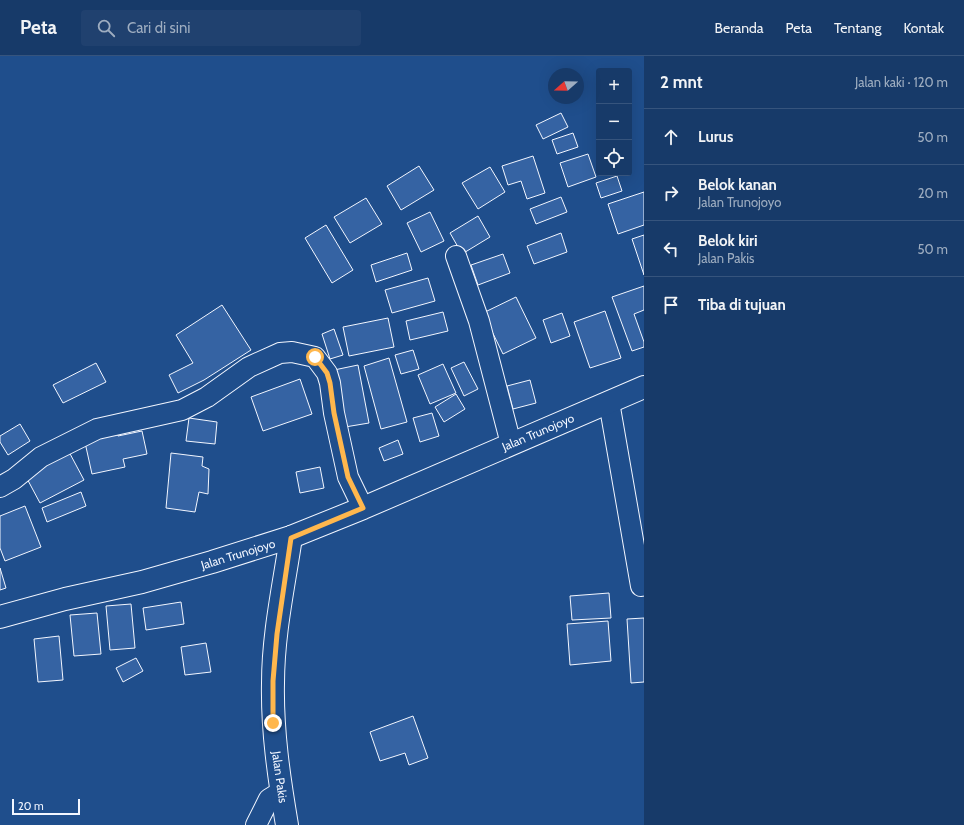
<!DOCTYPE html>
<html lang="id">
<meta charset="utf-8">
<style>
:root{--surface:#173a69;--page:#20416f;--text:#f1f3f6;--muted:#9eadc0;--line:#36547d}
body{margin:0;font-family:Cabin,sans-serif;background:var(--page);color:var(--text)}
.controls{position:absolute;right:12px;top:12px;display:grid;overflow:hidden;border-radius:4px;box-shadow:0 4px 16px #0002}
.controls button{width:36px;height:36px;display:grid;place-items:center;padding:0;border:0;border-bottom:1px solid var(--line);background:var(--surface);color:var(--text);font:20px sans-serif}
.compass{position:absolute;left:548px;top:12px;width:36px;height:36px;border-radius:50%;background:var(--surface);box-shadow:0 4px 16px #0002;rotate:250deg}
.scale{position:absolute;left:12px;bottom:10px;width:68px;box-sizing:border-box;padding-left:4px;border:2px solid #f2f6ff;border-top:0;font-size:11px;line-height:14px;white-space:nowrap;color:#f2f6ff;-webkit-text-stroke:3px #1f4e8c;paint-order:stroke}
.stop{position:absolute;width:12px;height:12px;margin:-9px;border:3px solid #ffb74d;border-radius:50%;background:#fff}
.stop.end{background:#ffb74d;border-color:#fff;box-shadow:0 1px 4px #0008}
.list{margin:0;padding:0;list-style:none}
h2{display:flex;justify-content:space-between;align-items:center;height:52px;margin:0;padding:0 16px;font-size:17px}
h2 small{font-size:13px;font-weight:400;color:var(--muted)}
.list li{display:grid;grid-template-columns:26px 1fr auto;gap:12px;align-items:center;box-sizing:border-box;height:56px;padding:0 16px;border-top:1px solid var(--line)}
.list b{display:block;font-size:15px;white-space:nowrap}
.list p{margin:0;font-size:13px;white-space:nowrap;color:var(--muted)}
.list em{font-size:13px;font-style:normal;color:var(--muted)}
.icon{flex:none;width:22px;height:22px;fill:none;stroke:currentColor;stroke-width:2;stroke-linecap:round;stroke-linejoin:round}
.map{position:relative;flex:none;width:644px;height:769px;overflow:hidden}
header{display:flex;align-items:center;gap:24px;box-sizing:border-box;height:56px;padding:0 20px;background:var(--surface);border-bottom:1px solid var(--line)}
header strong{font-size:19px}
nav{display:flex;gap:22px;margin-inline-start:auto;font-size:14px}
.search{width:280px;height:36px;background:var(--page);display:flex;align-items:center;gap:10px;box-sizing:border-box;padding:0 14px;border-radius:4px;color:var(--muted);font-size:15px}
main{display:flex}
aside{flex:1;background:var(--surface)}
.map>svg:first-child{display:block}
</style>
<header>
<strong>Peta</strong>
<div class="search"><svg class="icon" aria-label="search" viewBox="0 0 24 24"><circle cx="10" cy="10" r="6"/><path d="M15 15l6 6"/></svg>Cari di sini</div>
<nav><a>Beranda</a><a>Peta</a><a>Tentang</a><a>Kontak</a></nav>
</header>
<main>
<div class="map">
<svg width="644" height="769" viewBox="0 0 644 769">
<rect width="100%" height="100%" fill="#1f4e8c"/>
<!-- building -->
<g fill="#3563a3" stroke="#f2f6ff">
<polygon points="561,57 568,71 543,83 536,69"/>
<polygon points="573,77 578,91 557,98 552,84"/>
<polygon points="588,98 596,121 568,131 560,107"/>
<polygon points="533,100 545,137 527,143 521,125 508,129 502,110"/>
<polygon points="419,110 434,134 401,154 387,130"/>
<polygon points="490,111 505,136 478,153 462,127"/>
<polygon points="617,120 622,135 601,142 596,127"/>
<polygon points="644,136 644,169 618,178 608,148"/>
<polygon points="561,141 567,156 536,168 530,153"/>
<polygon points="366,142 382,168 350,187 334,161"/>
<polygon points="430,156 444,185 421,196 407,167"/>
<polygon points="478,160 490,181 462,198 450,177"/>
<polygon points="326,169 353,214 332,227 305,182"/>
<polygon points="561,177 567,196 534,208 527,190"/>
<polygon points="644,179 644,219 632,183"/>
<polygon points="407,197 412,214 376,226 371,209"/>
<polygon points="503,198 510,217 478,229 471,209"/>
<polygon points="428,222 435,245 392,257 385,234"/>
<polygon points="644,230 644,254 634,258 644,286 644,291 632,295 612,241"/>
<polygon points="516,241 536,282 503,298 483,257"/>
<polygon points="222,249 251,294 204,324 178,337 169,319 193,307 176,279"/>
<polygon points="605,255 621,302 590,312 574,266"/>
<polygon points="443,256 448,275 410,284 406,265"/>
<polygon points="562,257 570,280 551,287 543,264"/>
<polygon points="388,262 394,291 349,300 343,271"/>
<polygon points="334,273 343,299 330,303 322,278"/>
<polygon points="413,294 419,313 401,318 395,299"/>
<polygon points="389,302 407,366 381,373 364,310"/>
<polygon points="464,306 478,333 464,340 451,312"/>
<polygon points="96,307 106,326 63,347 53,329"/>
<polygon points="443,308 456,337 430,348 418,319"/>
<polygon points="358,309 369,367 345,371 334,314"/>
<polygon points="300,323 312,358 263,375 251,341"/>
<polygon points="530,324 536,347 513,353 507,330"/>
<polygon points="456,338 465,353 444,366 435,351"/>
<polygon points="432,357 439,380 420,386 413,362"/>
<polygon points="189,362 217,366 215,388 186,385"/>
<polygon points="20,368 30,385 8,399 0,386 0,380"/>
<polygon points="117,375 118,380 142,375 147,398 123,403 125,411 92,418 84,382"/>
<polygon points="398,384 403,398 384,405 379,392"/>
<polygon points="68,394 84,424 40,447 24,417"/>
<polygon points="171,397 203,401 202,410 209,413 208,438 199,436 195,456 166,452"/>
<polygon points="320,411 324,432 300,437 296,416"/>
<polygon points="81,436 86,450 47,466 42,452"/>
<polygon points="25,450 41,491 5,505 0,492 0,460"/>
<polygon points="0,512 6,532 0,534"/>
<polygon points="609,537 611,562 572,564 570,540"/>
<polygon points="181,546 184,568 146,574 143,552"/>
<polygon points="131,548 135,592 110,594 106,550"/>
<polygon points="97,557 101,598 74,600 70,559"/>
<polygon points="644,562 644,626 631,627 627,563"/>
<polygon points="608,565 611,605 570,609 567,568"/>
<polygon points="59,580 63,624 38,626 34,583"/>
<polygon points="206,587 211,616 185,619 181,591"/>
<polygon points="136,602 143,615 123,626 116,612"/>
<polygon points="413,660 428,702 409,709 405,697 380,705 370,676"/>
</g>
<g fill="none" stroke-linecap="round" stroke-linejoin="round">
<!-- street casing -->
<g stroke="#f2f6ff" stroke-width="22">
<g id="street">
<polyline points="456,200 479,265 511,388"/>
<polyline points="609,346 641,530"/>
<polyline points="0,431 14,423 41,401 97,373 182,354 207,341 249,311 280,297 292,296 315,301 327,317 330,327 334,357 348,421 363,452"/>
<polyline points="256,769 269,743 282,735"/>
</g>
</g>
<!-- secondary casing -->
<g stroke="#f2f6ff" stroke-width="24">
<g id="secondary">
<polyline points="0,561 65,543 142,526 212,506 291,481 363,452 644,331"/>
<path d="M287 769C279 722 272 674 273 627 273 578 284 529 291 481"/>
</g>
</g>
<!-- street -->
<use href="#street" stroke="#1f4e8c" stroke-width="20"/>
<!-- secondary -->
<use href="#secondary" stroke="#1f4e8c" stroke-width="22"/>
</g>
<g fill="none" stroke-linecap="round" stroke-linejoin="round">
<!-- route -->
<polyline stroke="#ffb74d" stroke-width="5" points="273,667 273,625 277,578 291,482 363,452 348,421 334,357 330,327 327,317 315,301"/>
</g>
<g text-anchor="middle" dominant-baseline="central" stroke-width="3" stroke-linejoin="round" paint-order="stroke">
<!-- street labels -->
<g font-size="12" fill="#f2f6ff" stroke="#1f4e8c">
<text transform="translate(538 376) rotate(-23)">Jalan Trunojoyo</text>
<text transform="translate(238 498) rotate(-17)">Jalan Trunojoyo</text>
<text transform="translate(280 721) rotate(82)">Jalan Pakis</text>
</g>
</g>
</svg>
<div class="controls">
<button>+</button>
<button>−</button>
<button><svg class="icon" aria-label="locate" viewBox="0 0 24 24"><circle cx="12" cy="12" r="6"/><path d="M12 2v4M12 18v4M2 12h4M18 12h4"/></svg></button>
</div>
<svg class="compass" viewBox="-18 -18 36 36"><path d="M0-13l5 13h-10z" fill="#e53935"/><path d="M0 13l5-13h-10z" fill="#9eadc0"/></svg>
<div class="scale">20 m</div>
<div class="stop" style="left:315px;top:301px"></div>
<div class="stop end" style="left:273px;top:667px"></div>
</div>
<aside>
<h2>2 mnt<small>Jalan kaki · 120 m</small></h2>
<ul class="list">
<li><svg class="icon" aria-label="ahead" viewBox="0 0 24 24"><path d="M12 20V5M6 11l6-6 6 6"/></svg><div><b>Lurus</b></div><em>50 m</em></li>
<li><svg class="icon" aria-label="right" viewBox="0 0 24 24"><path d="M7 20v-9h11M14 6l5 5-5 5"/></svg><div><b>Belok kanan</b><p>Jalan Trunojoyo</p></div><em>20 m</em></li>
<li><svg class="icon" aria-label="left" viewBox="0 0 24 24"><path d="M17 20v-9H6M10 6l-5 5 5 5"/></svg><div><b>Belok kiri</b><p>Jalan Pakis</p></div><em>50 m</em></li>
<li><svg class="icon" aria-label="arrive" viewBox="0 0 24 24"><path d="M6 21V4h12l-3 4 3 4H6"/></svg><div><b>Tiba di tujuan</b></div></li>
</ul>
</aside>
</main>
